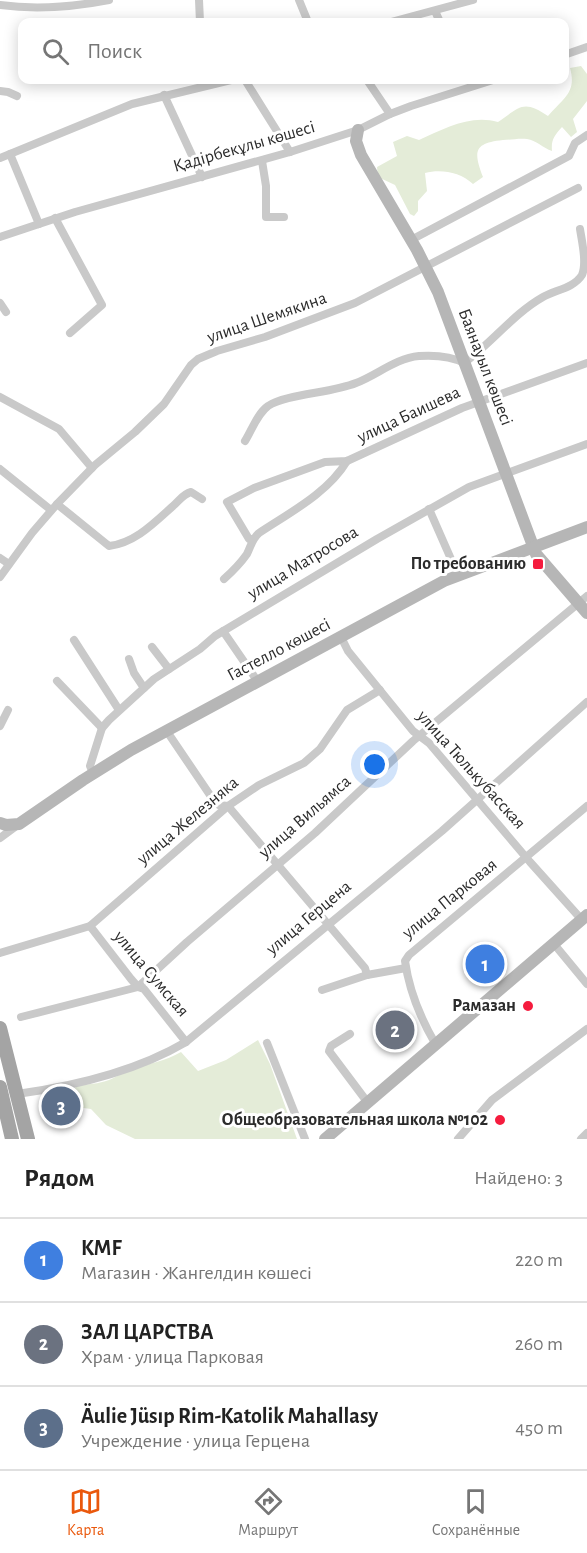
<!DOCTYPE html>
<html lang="ru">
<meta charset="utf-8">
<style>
:root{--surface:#fff;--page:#f6f6f6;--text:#222;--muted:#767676;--line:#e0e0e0;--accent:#ea580c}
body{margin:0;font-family:"Alegreya Sans",sans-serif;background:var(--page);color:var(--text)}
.you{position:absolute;left:375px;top:765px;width:21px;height:21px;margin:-15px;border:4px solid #fff;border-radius:50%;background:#1a73e8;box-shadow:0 0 0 9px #1a73e833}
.badge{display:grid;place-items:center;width:39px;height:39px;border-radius:50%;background:var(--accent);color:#fff;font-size:20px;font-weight:700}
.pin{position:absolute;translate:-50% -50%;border:3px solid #fff;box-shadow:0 2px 6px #0006}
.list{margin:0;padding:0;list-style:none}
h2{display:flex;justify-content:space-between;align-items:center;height:78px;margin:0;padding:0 24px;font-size:26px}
h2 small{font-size:20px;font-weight:400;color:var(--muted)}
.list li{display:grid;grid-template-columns:39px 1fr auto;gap:18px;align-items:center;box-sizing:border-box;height:84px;padding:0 24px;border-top:2px solid var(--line)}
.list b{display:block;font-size:22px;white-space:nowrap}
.list p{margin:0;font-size:20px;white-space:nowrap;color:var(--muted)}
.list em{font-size:20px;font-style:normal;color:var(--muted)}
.icon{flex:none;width:33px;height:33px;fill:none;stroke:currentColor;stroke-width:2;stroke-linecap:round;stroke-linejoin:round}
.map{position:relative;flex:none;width:587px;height:1139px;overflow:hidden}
.search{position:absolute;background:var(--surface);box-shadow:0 3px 15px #0003;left:18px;right:18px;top:18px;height:66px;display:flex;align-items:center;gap:15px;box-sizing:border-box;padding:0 21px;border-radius:12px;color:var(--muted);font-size:22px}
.sheet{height:330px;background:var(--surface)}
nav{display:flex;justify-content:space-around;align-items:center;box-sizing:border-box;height:84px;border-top:2px solid var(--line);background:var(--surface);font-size:16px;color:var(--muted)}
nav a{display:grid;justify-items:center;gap:3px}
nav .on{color:var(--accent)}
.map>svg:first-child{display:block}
</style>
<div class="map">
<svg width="587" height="1139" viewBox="0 0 587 1139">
<rect width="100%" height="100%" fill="#fff"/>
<!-- green -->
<g fill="#e4ecd8">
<path d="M581 66 587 74V101L573 119 577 132 571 137 562 127C554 136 551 140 552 151 543 148 536 140 527 139 519 138 510 140 503 140 474 143 473 151 483 177L473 184C460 172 441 169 425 173L427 191 418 201V211L414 216 410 214 395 185 378 177 377 167 397 156 393 142 407 136 419 140C444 129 470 114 498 122 520 107 523 99 548 116 563 98 577 93 570 68Z"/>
<path d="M258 1040 270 1064 297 1139H135L106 1125 91 1109 76 1107 71 1100 76 1086C87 1084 99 1084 109 1080 117 1077 124 1071 131 1069 148 1064 166 1061 181 1052L198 1071 226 1060Z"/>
</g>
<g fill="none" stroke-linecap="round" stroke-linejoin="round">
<!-- street -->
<g stroke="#c9c9c9" stroke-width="8">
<polyline points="199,0 200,22"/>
<polyline points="299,0 308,22"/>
<path d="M0 5C37 10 73 7 109 0"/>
<polyline points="435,11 440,22"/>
<polyline points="391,22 473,0"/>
<polyline points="564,55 587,47"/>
<polyline points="245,80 290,152"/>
<polyline points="367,80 390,114"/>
<polyline points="0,91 8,92 17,96"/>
<polyline points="164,95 202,177"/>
<polyline points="10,154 39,224"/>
<polyline points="0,158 132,104 231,80"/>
<polyline points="262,161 266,186 266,217 284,217"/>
<polyline points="55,218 102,305 70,333"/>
<polyline points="0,237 75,212 290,152 358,130 390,114 411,106 493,80"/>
<polyline points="411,240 569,156 575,143 587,135"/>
<polyline points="0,303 6,312"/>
<polyline points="0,397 59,429 92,468"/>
<path d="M245 441C252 430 257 414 268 406 286 394 332 393 356 383 377 375 396 358 419 356 435 355 451 356 464 363 492 343 513 314 543 297 555 290 574 288 582 275 587 263 582 242 580 229"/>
<polyline points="0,469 51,510"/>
<path d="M57 504 109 546C135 543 154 523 173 506 179 501 183 494 191 492L202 499"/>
<polyline points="429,509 458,575"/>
<polyline points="253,539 249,539 227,502 254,488 325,462 347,461 462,408 587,363"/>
<polyline points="0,558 9,564"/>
<polyline points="0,577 32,533 57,504 95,465 135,432 164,404 191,365 198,359 217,351 265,337 355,303 578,188"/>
<path d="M224 579C233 571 240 564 247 554 251 546 252 539 259 533 289 513 328 493 347 461"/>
<polyline points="223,631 258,682"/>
<polyline points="341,637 348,651 413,731 429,743 530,862 582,920"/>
<polyline points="74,640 119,710"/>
<polyline points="152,647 169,669"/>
<polyline points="129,659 134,673 144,688"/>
<polyline points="57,681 102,728"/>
<polyline points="0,726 8,710"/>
<polyline points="166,730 210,795 219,805 228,806 365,968 367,975 406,968"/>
<polyline points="93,773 90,766 102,728 109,720 154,679 200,649 215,636 377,539 469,487 587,444"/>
<polyline points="0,838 19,824"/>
<polyline points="90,926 131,979 138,987 144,989 186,1042"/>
<polyline points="554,944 587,984"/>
<polyline points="0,953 90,926 228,806 259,785 304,763 320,749 347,710 380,690"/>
<polyline points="322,990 367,975"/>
<polyline points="21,1017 138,987 187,942 315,833 413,741 587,596"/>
<polyline points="350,1034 331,1046 329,1051 368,1103"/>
<polyline points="267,1043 305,1139"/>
<path d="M436 1045C422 1021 409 990 405 961L409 955 587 806"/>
<path d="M17 1094C75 1086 135 1072 186 1042L442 831 587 702"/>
<polyline points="458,1139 492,1100 587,1029"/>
<polyline points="581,1139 587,1133"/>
</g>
<!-- secondary -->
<g stroke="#b6b6b6" stroke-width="12">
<polyline points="358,130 356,141 361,155 417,250 438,292 536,554 587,613"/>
<polyline points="0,823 6,825 19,824 83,780 131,750 444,581 587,527"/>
<polyline points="325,1139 587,915"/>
</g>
<!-- primary -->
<g stroke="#a4a4a4" stroke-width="14">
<polyline points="0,1028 28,1139"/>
<polyline points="0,1087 12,1139"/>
</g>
</g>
<!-- markers -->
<g fill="#f51c3e" stroke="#fff" stroke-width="2">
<rect x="532" y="558" width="12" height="12" rx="3"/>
<circle cx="528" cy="1006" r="6"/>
<circle cx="500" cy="1120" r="6"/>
</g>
<g text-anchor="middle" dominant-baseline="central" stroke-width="6" stroke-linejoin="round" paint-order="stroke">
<!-- street labels -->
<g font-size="18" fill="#2c2c2c" stroke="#fff">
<text transform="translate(244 147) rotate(-16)">Қадірбекұлы көшесі</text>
<text transform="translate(267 318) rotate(-19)">улица Шемякина</text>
<text transform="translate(485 367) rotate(69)">Баянауыл көшесі</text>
<text transform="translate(409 415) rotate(-25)">улица Баишева</text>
<text transform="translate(303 563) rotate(-31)">улица Матросова</text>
<text transform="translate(279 650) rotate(-28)">Гастелло көшесі</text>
<text transform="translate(471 770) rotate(48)">улица Тюлькубасская</text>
<text transform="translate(305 817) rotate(-41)">улица Вильямса</text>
<text transform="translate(188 821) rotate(-40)">улица Железняка</text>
<text transform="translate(450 899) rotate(-39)">улица Парковая</text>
<text transform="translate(309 918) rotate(-40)">улица Герцена</text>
<text transform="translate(151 974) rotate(50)">улица Сумская</text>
</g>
<!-- poi labels -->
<g font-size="18" font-weight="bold" fill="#2c2c2c" stroke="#fff" text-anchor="end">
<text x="526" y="564">По требованию</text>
<text x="516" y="1006">Рамазан</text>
<text x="488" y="1120">Общеобразовательная школа №102</text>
</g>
</g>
</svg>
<div class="you"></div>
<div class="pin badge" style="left:485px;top:964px;background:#3f7fe0">1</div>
<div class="pin badge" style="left:395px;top:1030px;background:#6b7280">2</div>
<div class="pin badge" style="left:61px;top:1106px;background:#5c6f8a">3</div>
<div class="search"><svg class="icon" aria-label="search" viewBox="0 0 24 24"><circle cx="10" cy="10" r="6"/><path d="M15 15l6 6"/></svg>Поиск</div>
</div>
<section class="sheet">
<h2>Рядом<small>Найдено: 3</small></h2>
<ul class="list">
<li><span class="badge" style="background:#3f7fe0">1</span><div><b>KMF</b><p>Магазин · Жангелдин көшесі</p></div><em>220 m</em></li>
<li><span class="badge" style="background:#6b7280">2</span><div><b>ЗАЛ ЦАРСТВА</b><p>Храм · улица Парковая</p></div><em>260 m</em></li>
<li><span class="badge" style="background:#5c6f8a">3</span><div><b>Äulie Jüsıp Rim-Katolik Mahallasy</b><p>Учреждение · улица Герцена</p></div><em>450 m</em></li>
</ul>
</section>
<nav>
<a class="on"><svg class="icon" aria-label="map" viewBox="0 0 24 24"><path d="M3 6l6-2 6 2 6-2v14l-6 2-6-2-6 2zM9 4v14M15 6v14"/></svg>Карта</a>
<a><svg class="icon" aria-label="directions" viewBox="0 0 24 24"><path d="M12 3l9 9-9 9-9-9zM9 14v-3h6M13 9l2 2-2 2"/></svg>Маршрут</a>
<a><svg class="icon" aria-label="saved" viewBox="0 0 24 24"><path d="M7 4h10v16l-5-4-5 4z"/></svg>Сохранённые</a>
</nav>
